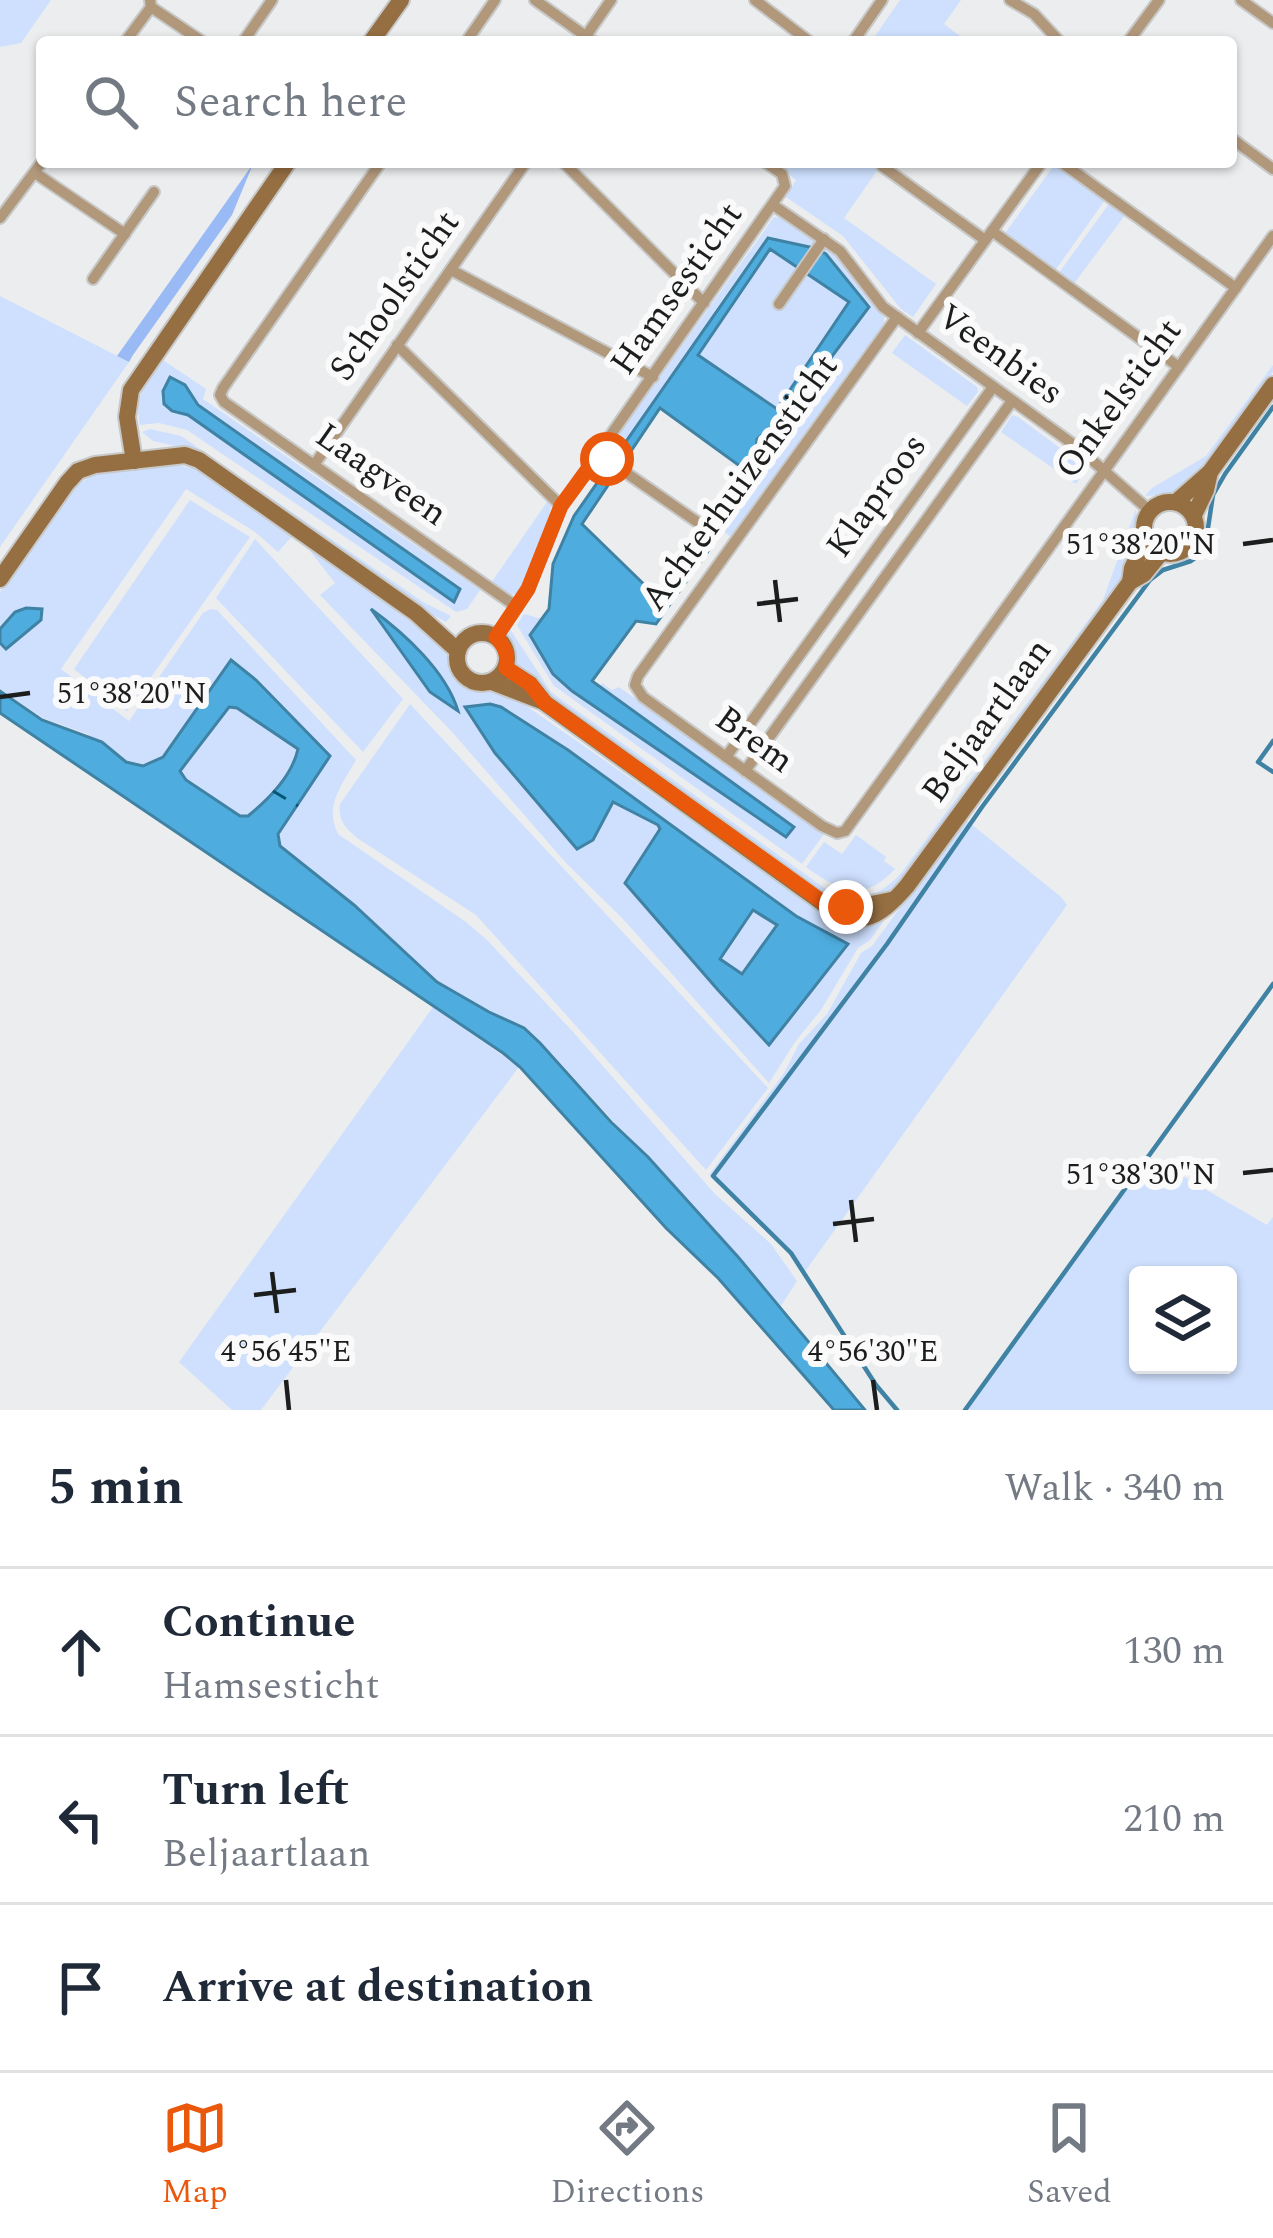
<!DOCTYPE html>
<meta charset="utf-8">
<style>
:root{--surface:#fff;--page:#f6f6f7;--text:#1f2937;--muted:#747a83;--line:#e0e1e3;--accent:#ea580c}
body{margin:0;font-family:Spectral,serif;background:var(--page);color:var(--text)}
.controls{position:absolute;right:36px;bottom:36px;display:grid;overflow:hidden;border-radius:12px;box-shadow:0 3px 9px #0004}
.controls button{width:108px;height:108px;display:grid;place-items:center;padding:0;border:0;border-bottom:3px solid var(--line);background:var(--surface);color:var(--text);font:60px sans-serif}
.stop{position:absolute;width:36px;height:36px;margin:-27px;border:9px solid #ea580c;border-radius:50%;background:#fff}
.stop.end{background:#ea580c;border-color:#fff;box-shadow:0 3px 12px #0008}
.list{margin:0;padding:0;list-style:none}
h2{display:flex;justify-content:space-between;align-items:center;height:156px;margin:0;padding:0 48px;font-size:51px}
h2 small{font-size:39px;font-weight:400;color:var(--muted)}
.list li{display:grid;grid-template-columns:78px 1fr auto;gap:36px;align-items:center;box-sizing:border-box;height:168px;padding:0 48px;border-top:3px solid var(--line)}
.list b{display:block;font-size:45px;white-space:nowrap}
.list p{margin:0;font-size:39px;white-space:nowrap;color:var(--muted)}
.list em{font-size:39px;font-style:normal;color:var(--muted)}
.icon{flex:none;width:66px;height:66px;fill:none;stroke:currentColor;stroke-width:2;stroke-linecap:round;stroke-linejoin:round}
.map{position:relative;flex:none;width:1273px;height:1410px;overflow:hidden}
.search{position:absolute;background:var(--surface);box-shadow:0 3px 9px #0004;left:36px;right:36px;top:36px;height:132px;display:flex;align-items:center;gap:30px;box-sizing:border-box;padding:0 42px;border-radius:12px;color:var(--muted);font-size:45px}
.sheet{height:660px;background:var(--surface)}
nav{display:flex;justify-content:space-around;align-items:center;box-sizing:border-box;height:168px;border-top:3px solid var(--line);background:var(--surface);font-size:33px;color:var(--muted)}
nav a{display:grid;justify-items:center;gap:6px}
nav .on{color:var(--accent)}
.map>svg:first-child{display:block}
</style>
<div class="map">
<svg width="1273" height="1410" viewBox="0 0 1273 1410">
<rect width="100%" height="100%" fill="#ecedee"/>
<!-- green -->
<g fill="#cee0fe" fill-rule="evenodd">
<polygon points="0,0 51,0 21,43 0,47"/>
<polygon points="900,0 961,0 944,24 968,42 871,42"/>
<polygon points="786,162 883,162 844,218 936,284 913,317 901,309 843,236 786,197 796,180 782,168"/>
<polygon points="1055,164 1105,200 1054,272 1003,236"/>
<polygon points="1109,204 1125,215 1073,285 1058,274"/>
<polygon points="774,217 782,218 815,240 814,248 768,238 615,458 610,455 609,448"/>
<polygon points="826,248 832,251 884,317 884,325 731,537 719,528 754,476 757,439 869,307 821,252"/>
<polygon points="770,249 849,302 776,409 698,356"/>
<polygon points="0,296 129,362 0,547"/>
<polygon points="905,335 977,387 978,392 967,406 892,353"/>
<path d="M160 358 206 389 203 399 480 590 467 609 456 612 187 430 159 423 140 425C134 398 146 380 160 358ZM171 378 185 385 198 405 455 601 188 415 173 411 164 404 163 391Z"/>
<polygon points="1273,365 1273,372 1203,469 1177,494 1145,496 1152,488 1206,456"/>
<polygon points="1012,415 1018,417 1087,468 1076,484 1001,432"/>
<polygon points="150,429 181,436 423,602 451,616 446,622 422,609 196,451 153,441 142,432"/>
<path d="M173 465 200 469 294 534 278 552 255 532 186 489 61 669 129 721 203 613 210 609 217 610 356 760C342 785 324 805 338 834L466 922 487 940 574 1033 715 1194 771 1244 797 1281 781 1306 554 1056 525 1028 483 1009 436 981 354 904 281 848 278 835 329 756 260 683 233 661 161 757 144 766 126 762 87 734 43 718 0 689V592L71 488 95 474Z"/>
<polygon points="190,500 250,537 127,711 74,669"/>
<polygon points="547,502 551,507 547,527 518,594 507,595 491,583"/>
<path d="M1136 509 1138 551 1108 603 900 884C879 901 851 905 826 896L536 687 513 668 507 639 510 629 551 692 823 887C853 905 880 898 902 872L1103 600Z"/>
<path d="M300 538 446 649C448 682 472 691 501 688L826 915H888L870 940 858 948 821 1010 795 1042 769 1083 623 919 566 863 453 733 320 595 335 583ZM466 707 568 750 796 916 848 944 770 1044 718 991 626 884 660 829 658 825 613 802 577 849 495 753Z"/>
<polygon points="255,539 403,699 363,752 216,598"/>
<polygon points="524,614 542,619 531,635 554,674 572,691 785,837 793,827 600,686 602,683 612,690 619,687 824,834 802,864 560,690 554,686 517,625"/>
<path d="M410 704 768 1088 706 1170 476 915 357 838C345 827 338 821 340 804Z"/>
<path d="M229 706 237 708 298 749C292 776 269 799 248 816H240L185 780 179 771Z"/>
<polygon points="965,819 1061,897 1067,905 804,1273 777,1238 709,1175 784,1073 799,1044 827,1014 861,953 872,946"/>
<path d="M856 835 886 857 884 861 895 869C862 904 840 891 806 867L824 842 842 854Z"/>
<polygon points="753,909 777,924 742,974 720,960"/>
<polygon points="433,1007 519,1067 261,1410 232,1410 179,1362"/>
<path d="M1148 1156 1267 1225 1273 1217V1410H965ZM1228 1275V1365H1138V1275Z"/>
</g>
<!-- forest -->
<polygon fill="#99baf4" points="253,164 232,215 133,355 129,362 117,356"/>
<!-- water -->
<g fill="#4eadde" stroke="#3f82a4" stroke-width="3" fill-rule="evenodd">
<path d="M768 238 814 248 826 254 869 307 776 431 765 432 757 439 754 476 711 540 714 543 656 624 636 621 592 681 794 827 786 837 572 691 553 674 530 635 549 609 553 564 574 516ZM770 249 849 302 777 409 698 355ZM660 408 744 469 656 596 582 524Z"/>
<polygon points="170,377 185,385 198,405 460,589 454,602 188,415 172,411 164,404 163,391"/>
<polygon points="26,608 42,609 41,620 6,649 0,643 0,629 15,612"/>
<path d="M371 609C404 633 446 671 458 711L430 692Z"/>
<path d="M231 660 256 680 330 756 278 834 280 846 354 905 437 982 489 1012 524 1028 540 1043 611 1122 648 1157 739 1258 865 1410H834L718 1278 666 1228 520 1067 503 1053 0 713V691L42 720 102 742 126 762 143 766 163 757ZM229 707 237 708 298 749C292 776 269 799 248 816H240L186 780 180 771Z"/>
<path d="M490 704 501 707 568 750 796 916 848 944 769 1045 718 990 625 883 660 829 658 825 613 802 593 840 577 849 495 753 465 707ZM753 910 777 925 742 974 720 959Z"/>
</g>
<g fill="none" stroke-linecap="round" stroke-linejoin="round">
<!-- stream -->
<g stroke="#3f82a4" stroke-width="4.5">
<polyline points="1273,741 1258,762 1273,772"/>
<polyline points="897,1410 876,1385 791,1253 713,1176 887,944 982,807 1150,580 1163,570 1191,561 1202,553 1206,541 1213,495 1225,474 1273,407"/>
<polyline points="965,1410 1273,984"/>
</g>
<!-- ferry -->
<polyline stroke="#055575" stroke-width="3" stroke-dasharray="15 12" stroke-linecap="butt" points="273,791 298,806"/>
<!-- street casing -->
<g stroke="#c7c8c8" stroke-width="14">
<g id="street">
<polyline points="150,0 151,7 203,42"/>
<polyline points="535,0 594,42"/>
<polyline points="755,0 810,42"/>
<polyline points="1010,0 1034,14 1060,42"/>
<polyline points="1241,0 1273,23"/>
<polyline points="586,36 611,0"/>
<polyline points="125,42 151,7"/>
<polyline points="243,42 272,0"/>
<polyline points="466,42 495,0"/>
<polyline points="853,42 882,0"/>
<polyline points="1128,42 1159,0"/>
<polyline points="1231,138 1273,169"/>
<polyline points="381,162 223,388 220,395 224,402 517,607"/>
<polyline points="563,162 704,303"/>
<polyline points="1061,162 1236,288"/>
<polyline points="882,166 985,240"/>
<polyline points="35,173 125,234"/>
<polyline points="773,205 840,251 883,307 1077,447 1150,511"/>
<polyline points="0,218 42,162"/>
<polyline points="992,231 1179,367"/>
<polyline points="451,270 653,377"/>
<polyline points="93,279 154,192"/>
<polyline points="779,304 824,239"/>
<polyline points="897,317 638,676 635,685 643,697 822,826 837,833 845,831 882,780 1273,236"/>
<polyline points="918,333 1042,162"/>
<polyline points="397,345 561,506"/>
<polyline points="599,454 703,526"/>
<polyline points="314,465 526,162"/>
<polyline points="497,637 528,589 561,506 785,186 782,174 765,162"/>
<polyline points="726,757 993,387"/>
<polyline points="745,771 1012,401"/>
</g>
</g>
<!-- secondary casing -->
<g stroke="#c7c8c8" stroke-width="20">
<g id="secondary">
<polyline points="371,42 401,0"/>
<polyline points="134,461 127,417 131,390 288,162"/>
<circle cx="1170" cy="528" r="26"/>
<polyline points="1176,502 1210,472 1273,385"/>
<polyline points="1194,515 1206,490 1210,472"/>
<polyline points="0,579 67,483 78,471 95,465 185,455 199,460 416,613 458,651"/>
<polyline points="1130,582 1132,568 1146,540"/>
<circle cx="482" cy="658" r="25"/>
<path d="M505 668 530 684 545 703 835 912C867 929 887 909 907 886L1130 582 1144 574 1161 553"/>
<polyline points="492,682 544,702"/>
<polyline points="834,905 862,906 891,900"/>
</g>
</g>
<!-- street -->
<use href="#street" stroke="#b2987b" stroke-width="10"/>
<!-- secondary -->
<use href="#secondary" stroke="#956e42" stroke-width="16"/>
</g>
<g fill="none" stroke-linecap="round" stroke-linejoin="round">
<!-- route -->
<path stroke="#ea580c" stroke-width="15" d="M607 459 599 454 561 506 528 589 496 637C506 648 508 655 506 668L530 684 545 703 827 905 846 907"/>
</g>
<!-- ticks -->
<path fill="none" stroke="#1c1d1d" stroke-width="4.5" d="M1243 544 1273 540M775 580 780 622M757 604 798 599M0 697 30 693M1243 1173 1273 1170M851 1200 856 1242M833 1224 874 1219M272 1272 277 1313M254 1295 296 1290M286 1380 289 1410M873 1380 877 1410"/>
<g text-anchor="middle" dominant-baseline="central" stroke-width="12" stroke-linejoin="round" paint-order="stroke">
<!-- street labels -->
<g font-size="36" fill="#1c1d1d" stroke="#fafafb">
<text transform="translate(677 289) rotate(-55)">Hamsesticht</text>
<text transform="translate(395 296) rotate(-55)">Schoolsticht</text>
<text transform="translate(1000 355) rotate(36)">Veenbies</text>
<text transform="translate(1119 399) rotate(-54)">Onkelsticht</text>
<text transform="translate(381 475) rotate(35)">Laagveen</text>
<text transform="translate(740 483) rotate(-54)">Achterhuizensticht</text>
<text transform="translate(877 496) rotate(-54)">Klaproos</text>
<text transform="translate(987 721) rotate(-54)">Beljaartlaan</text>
<text transform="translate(754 740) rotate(36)">Brem</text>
</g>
</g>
<g font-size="30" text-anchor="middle" fill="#1c1d1d" stroke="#fafafb" stroke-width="12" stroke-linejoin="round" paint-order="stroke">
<text x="1141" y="554">51°38'20"N</text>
<text x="132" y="703">51°38'20"N</text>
<text x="1141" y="1184">51°38'30"N</text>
<text x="286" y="1361">4°56'45"E</text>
<text x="873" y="1361">4°56'30"E</text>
</g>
</svg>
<div class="controls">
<button><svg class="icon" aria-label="layers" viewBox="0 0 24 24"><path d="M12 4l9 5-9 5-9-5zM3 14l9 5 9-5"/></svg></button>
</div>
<div class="stop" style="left:607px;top:459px"></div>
<div class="stop end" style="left:846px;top:907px"></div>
<div class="search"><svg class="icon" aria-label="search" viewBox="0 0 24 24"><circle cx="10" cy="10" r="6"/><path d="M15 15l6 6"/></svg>Search here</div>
</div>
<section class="sheet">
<h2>5 min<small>Walk · 340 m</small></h2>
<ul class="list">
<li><svg class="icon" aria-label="ahead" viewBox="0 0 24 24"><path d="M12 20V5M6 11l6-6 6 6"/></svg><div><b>Continue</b><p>Hamsesticht</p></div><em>130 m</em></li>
<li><svg class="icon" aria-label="left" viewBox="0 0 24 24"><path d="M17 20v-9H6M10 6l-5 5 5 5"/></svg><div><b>Turn left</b><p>Beljaartlaan</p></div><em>210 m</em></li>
<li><svg class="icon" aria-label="arrive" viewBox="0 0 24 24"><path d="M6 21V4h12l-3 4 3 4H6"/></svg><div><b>Arrive at destination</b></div></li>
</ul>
</section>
<nav>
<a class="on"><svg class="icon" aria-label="map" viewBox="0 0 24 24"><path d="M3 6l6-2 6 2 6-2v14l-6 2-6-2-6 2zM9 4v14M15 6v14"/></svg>Map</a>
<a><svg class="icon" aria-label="directions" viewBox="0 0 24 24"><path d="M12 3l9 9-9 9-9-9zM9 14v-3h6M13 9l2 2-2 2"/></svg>Directions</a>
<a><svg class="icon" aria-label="saved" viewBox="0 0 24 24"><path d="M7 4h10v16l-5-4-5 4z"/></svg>Saved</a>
</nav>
